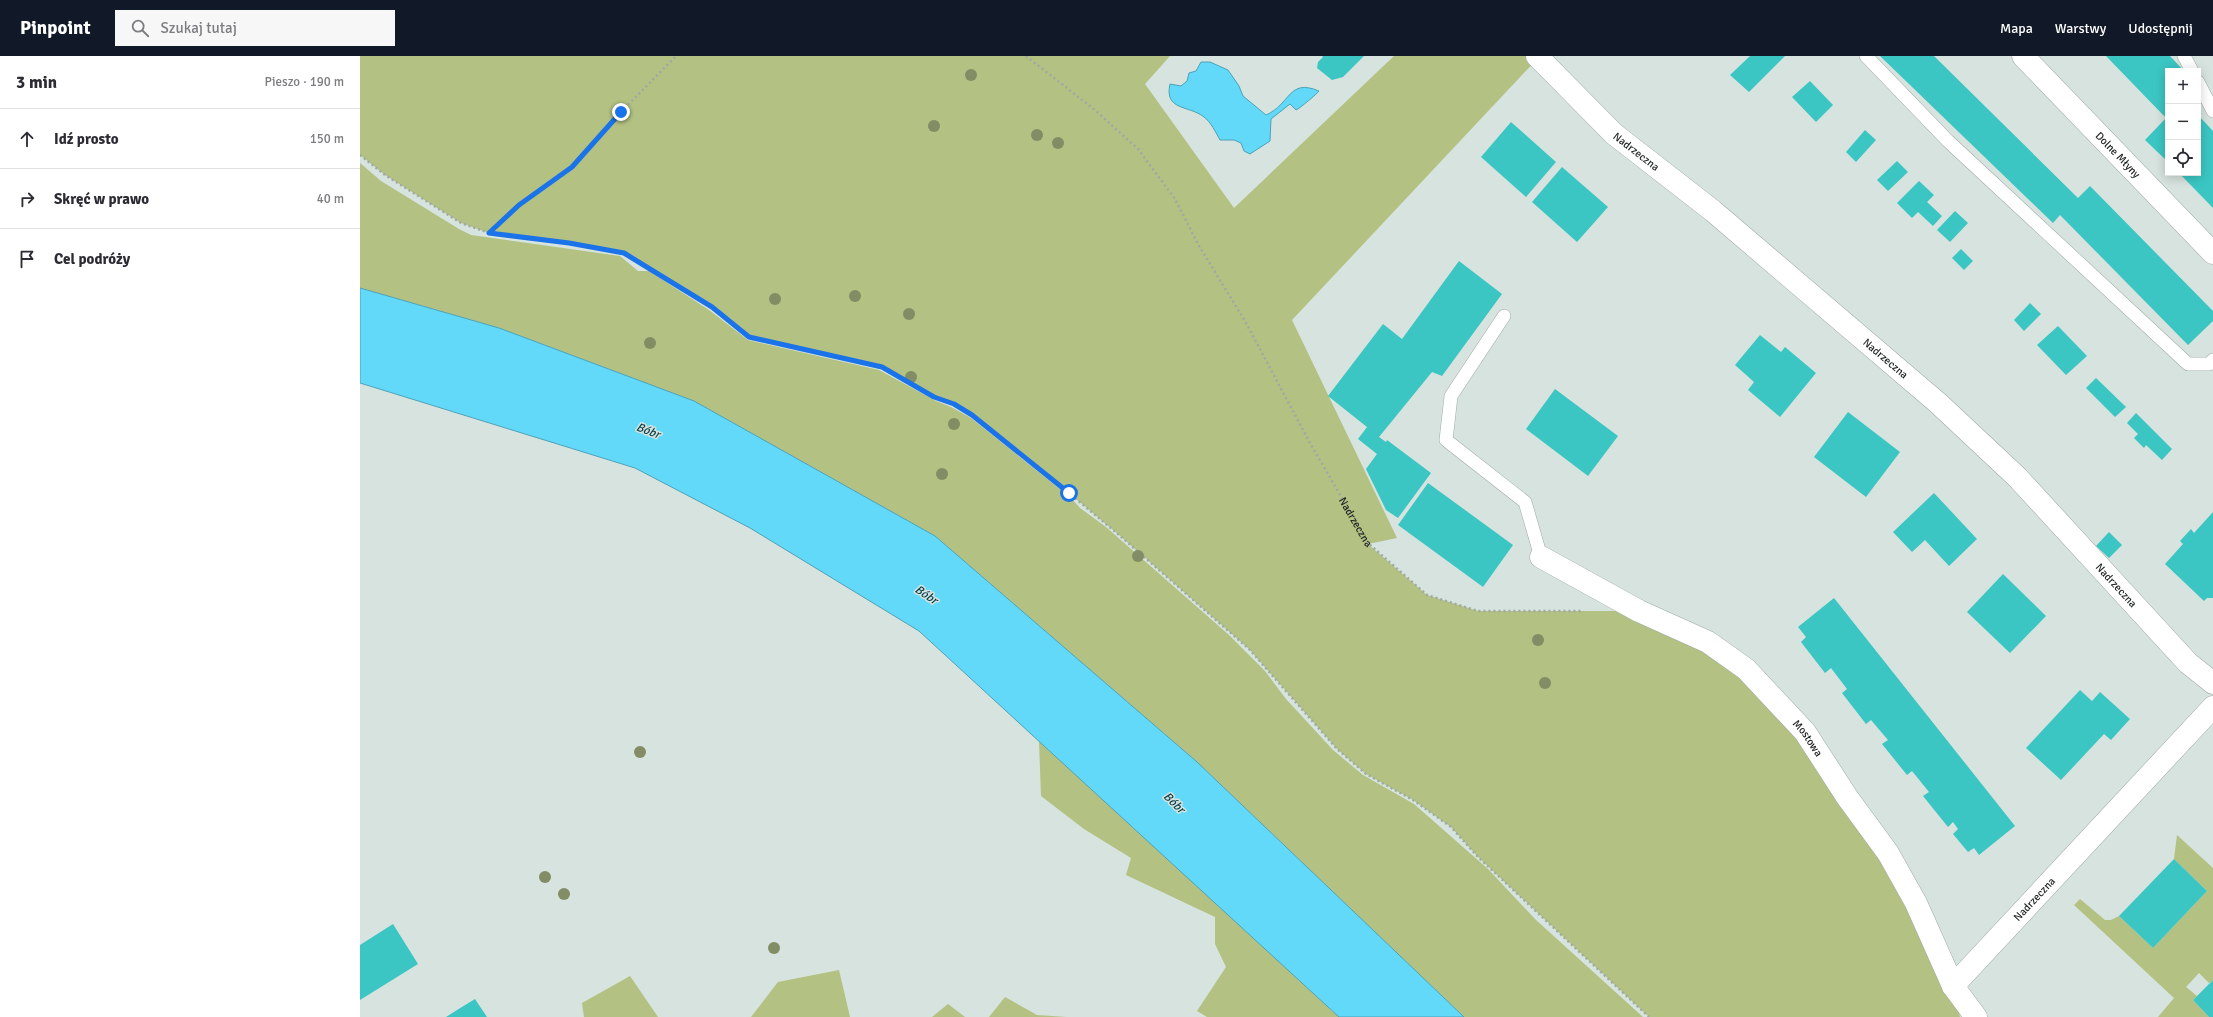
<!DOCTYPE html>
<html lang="pl">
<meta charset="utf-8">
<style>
:root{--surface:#fff;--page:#f7f7f7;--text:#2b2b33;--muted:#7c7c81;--line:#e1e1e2;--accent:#111827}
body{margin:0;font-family:Signika,sans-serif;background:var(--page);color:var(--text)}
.controls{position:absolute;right:12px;top:12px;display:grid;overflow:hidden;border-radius:0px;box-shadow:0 2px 10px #0003}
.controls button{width:36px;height:36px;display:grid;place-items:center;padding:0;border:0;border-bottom:1px solid var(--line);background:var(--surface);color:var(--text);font:20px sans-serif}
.stop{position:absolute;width:12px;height:12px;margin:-9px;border:3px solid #1a73e8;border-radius:50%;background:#fff}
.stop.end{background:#1a73e8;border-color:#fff;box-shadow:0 1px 4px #0008}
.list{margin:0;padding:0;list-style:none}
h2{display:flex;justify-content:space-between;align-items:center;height:52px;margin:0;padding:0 16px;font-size:17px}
h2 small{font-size:13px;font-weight:400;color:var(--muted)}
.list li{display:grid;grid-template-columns:26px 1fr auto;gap:12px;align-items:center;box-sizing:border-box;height:60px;padding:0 16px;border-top:1px solid var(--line)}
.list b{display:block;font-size:15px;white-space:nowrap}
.list em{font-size:13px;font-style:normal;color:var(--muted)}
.icon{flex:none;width:22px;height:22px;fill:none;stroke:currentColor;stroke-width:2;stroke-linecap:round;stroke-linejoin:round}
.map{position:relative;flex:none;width:1853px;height:961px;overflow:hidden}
header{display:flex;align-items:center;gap:24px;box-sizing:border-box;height:56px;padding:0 20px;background:var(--accent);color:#fff}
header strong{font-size:19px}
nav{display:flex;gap:22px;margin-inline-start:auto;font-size:14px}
.search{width:280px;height:36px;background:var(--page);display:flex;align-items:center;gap:10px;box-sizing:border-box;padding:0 14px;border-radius:0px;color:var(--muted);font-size:15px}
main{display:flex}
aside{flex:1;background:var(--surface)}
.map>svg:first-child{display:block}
</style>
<header>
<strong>Pinpoint</strong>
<div class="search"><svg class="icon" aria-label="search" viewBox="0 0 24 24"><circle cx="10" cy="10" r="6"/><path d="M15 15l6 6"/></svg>Szukaj tutaj</div>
<nav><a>Mapa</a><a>Warstwy</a><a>Udostępnij</a></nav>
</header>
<main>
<aside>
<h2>3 min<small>Pieszo · 190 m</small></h2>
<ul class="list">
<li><svg class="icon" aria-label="ahead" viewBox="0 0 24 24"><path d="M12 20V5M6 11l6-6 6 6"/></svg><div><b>Idź prosto</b></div><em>150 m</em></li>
<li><svg class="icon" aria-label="right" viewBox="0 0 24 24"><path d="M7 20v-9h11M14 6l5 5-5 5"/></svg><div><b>Skręć w prawo</b></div><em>40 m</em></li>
<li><svg class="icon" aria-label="arrive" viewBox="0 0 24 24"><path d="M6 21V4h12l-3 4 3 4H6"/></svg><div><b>Cel podróży</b></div></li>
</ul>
</aside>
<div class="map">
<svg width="1853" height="961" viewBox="0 0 1853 961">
<rect width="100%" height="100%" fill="#d7e3de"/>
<!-- green -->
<g fill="#b3c182">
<polygon points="0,0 810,0 785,28 874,152 1034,0 1177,0 1179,1 932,264 1037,482 1008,488 1067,539 1118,555 1279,555 1348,586 1445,676 1593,930 1600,961 1289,961 1118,801 1091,771 1053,744 1006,718 977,693 889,593 759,479 672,406 612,359 594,348 574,341 521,311 389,281 352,251 264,197 209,187 129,177 101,167 25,119 0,99"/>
<polygon points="0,107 21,125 99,173 111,179 260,200 278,215 289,215 349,254 388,284 519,314 576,345 591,351 611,362 711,442 720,452 746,471 869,579 905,615 926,643 973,694 1003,719 1054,748 1128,813 1176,864 1283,961 1104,961 837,706 575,480 334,345 139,272 0,232"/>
<polygon points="679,685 979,961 847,961 837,955 866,911 855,888 855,861 766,819 771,802 724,773 681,740"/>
<polygon points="1817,779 1853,812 1853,924 1849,927 1839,917 1826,931 1837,940 1833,944 1849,961 1798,961 1814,942 1714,849 1720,843 1745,864 1751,864 1759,860 1793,892 1847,835 1814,803"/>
<polygon points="479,914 490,961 391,961 418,926"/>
<polygon points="270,920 298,961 224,961 222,947"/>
<polygon points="645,941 677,959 707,961 629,961"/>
<polygon points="588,948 605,961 572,961"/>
</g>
<!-- water -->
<g fill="#62d9f9" stroke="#4da2b8">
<path d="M841 6H850L868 14 879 30 883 40 906 59C931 48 928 22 959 35 958 37 939 53 936 54L930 48 911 63 910 85 890 98 884 95 881 87 874 84H860C856 77 851 66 844 61 829 49 804 55 810 28L821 30 827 25 829 17 836 15Z"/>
<polygon points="0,232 139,272 334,345 575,480 837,706 1104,961 979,961 559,575 390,472 275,412 0,327"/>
</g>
<!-- building -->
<g fill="#3bc6c3">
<polygon points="962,0 1004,0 983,21 972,24 957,12 958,6 963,1"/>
<polygon points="1390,0 1425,0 1389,36 1370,19"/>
<polygon points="1520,0 1574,0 1718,142 1730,130 1853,255 1853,265 1828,289 1700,159 1693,167"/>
<polygon points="1746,0 1810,0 1824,15 1808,15 1808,106 1785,84 1806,62"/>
<polygon points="1450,25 1473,49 1456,66 1432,41"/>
<polygon points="1838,59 1853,75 1853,152 1819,117 1838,117"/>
<polygon points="1151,66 1196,106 1166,141 1121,101"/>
<polygon points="1505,74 1516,84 1496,106 1486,96"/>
<polygon points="1537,105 1548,116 1528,135 1517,124"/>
<polygon points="1202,111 1248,151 1217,186 1172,146"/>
<polygon points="1559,125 1574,139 1567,146 1582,160 1573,170 1558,156 1552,162 1537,147"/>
<polygon points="1595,155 1608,167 1590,186 1577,174"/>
<polygon points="1601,193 1613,205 1604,214 1592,202"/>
<polygon points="1099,205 1142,238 1082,320 1072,316 1019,381 1026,386 1027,384 1071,417 1038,462 1026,454 1006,413 1017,398 998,383 1007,371 968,340 1023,268 1042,283"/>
<polygon points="1670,247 1681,258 1664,275 1654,264"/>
<polygon points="1698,270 1727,300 1706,319 1677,289"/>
<polygon points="1400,279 1421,296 1425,291 1456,317 1420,361 1388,334 1394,326 1375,309"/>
<polygon points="1736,322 1766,351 1755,361 1726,332"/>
<polygon points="1195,333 1258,380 1228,420 1166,373"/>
<polygon points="1488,356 1540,396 1506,441 1454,401"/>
<polygon points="1776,357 1812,393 1802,404 1786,389 1784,392 1774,382 1778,378 1767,367"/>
<polygon points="1068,427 1153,489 1123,531 1038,469"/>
<polygon points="1574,437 1617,483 1589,510 1565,484 1552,496 1533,476"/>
<polygon points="1853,456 1853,542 1847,542 1844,545 1805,508 1823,488 1820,485 1831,473 1834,477"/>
<polygon points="1749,476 1762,489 1749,502 1736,490"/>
<polygon points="1643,518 1686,560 1650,597 1607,556"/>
<polygon points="1474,542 1655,770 1619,799 1614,792 1608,796 1593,778 1598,773 1593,766 1588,771 1563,740 1569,736 1552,715 1547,719 1522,688 1528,684 1511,664 1506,668 1482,637 1487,633 1471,612 1465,617 1441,586 1446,581 1438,571"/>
<polygon points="1720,634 1732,645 1740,636 1770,663 1751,684 1744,678 1701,724 1666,692"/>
<polygon points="1814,803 1847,835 1793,892 1759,860"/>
<polygon points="33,868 58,908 0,944 0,889"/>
<polygon points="1853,924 1853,961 1849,961 1833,944"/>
<polygon points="115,943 127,961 86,961 97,954"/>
</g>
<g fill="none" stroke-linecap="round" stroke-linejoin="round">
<!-- service casing -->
<g stroke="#9eaaa5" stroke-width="14">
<g id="service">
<polyline points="1506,0 1588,85 1828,308 1849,308 1853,304"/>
<polyline points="1824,0 1832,15"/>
<polyline points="1838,26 1853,55"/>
<polyline points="1144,260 1091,340 1086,384 1165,446 1181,501"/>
</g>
</g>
<!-- minor casing -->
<g stroke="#9eaaa5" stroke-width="23">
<g id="minor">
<path id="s2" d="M1177 0 1254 78 1353 155 1578 347 1657 421 1828 607 1853 627"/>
<path id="s3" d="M1181 501 1279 555 1348 586 1386 613 1445 676 1487 741 1528 797 1556 847 1593 930 1616 961"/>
<path id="s4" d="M1593 930 1853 651"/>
</g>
</g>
<!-- tertiary casing -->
<g stroke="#9eaaa5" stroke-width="23">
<g id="tertiary">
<path id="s5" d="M1663 0 1853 197"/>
</g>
</g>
<!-- path -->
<g stroke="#9fa9a4" stroke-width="2.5" stroke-dasharray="2 3" stroke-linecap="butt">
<path id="s1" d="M666 0 735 54 778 93 815 143 839 190 885 265 950 387 1008 487 1067 539 1118 555H1223"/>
<polyline points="0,99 25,119 101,167 129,177 209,187 264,197 352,251 389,281 521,311 574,341 594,348 612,359 672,406 759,479 889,593 977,693 1006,718 1053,744 1091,771 1118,801 1289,961"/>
<polyline points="129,177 159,149 212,111 261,56 316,0"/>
</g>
<!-- service -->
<use href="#service" stroke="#fff" stroke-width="13"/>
<!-- minor -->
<use href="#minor" stroke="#fff" stroke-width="22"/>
<!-- tertiary -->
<use href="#tertiary" stroke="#fff" stroke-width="22"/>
</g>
<!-- trees -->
<g fill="#828d65">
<circle cx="611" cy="19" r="6"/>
<circle cx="574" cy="70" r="6"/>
<circle cx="677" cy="79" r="6"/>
<circle cx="698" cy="87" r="6"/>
<circle cx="495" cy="240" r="6"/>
<circle cx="415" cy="243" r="6"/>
<circle cx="549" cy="258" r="6"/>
<circle cx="290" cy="287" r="6"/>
<circle cx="551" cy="321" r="6"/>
<circle cx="594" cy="368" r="6"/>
<circle cx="582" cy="418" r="6"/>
<circle cx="778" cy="500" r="6"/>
<circle cx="1178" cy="584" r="6"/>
<circle cx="1185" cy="627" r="6"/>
<circle cx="280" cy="696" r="6"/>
<circle cx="185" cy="821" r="6"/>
<circle cx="204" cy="838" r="6"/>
<circle cx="414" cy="892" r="6"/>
</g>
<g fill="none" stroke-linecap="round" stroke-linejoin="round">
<!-- route -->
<polyline stroke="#1a73e8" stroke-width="5" points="261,56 212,111 159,149 129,177 209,187 264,197 352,251 389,281 522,311 574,341 594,348 612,359 709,437"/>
</g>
<g text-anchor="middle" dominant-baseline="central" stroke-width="3" stroke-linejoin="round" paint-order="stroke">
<!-- street labels -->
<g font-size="11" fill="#1c211f" stroke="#d7e3de">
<text stroke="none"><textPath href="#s2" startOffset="138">Nadrzeczna</textPath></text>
<text stroke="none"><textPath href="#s5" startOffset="137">Dolne Młyny</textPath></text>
<text stroke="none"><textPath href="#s2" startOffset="462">Nadrzeczna</textPath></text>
<text stroke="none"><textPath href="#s1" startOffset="578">Nadrzeczna</textPath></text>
<text stroke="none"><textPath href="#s2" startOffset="786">Nadrzeczna</textPath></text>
<text stroke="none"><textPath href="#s3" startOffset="327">Mostowa</textPath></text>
<text stroke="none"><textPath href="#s4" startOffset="119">Nadrzeczna</textPath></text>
</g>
<!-- water labels -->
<g font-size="12" font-style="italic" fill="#063f4c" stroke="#d7e3de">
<text transform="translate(288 375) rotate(21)">Bóbr</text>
<text transform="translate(566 539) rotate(33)">Bóbr</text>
<text transform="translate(814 747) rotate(44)">Bóbr</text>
</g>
</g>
</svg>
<div class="controls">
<button>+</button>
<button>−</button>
<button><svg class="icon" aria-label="locate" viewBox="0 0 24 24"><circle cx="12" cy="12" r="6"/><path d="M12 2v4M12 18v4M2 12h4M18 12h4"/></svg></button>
</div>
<div class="stop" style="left:709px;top:437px"></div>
<div class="stop end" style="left:261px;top:56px"></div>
</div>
</main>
